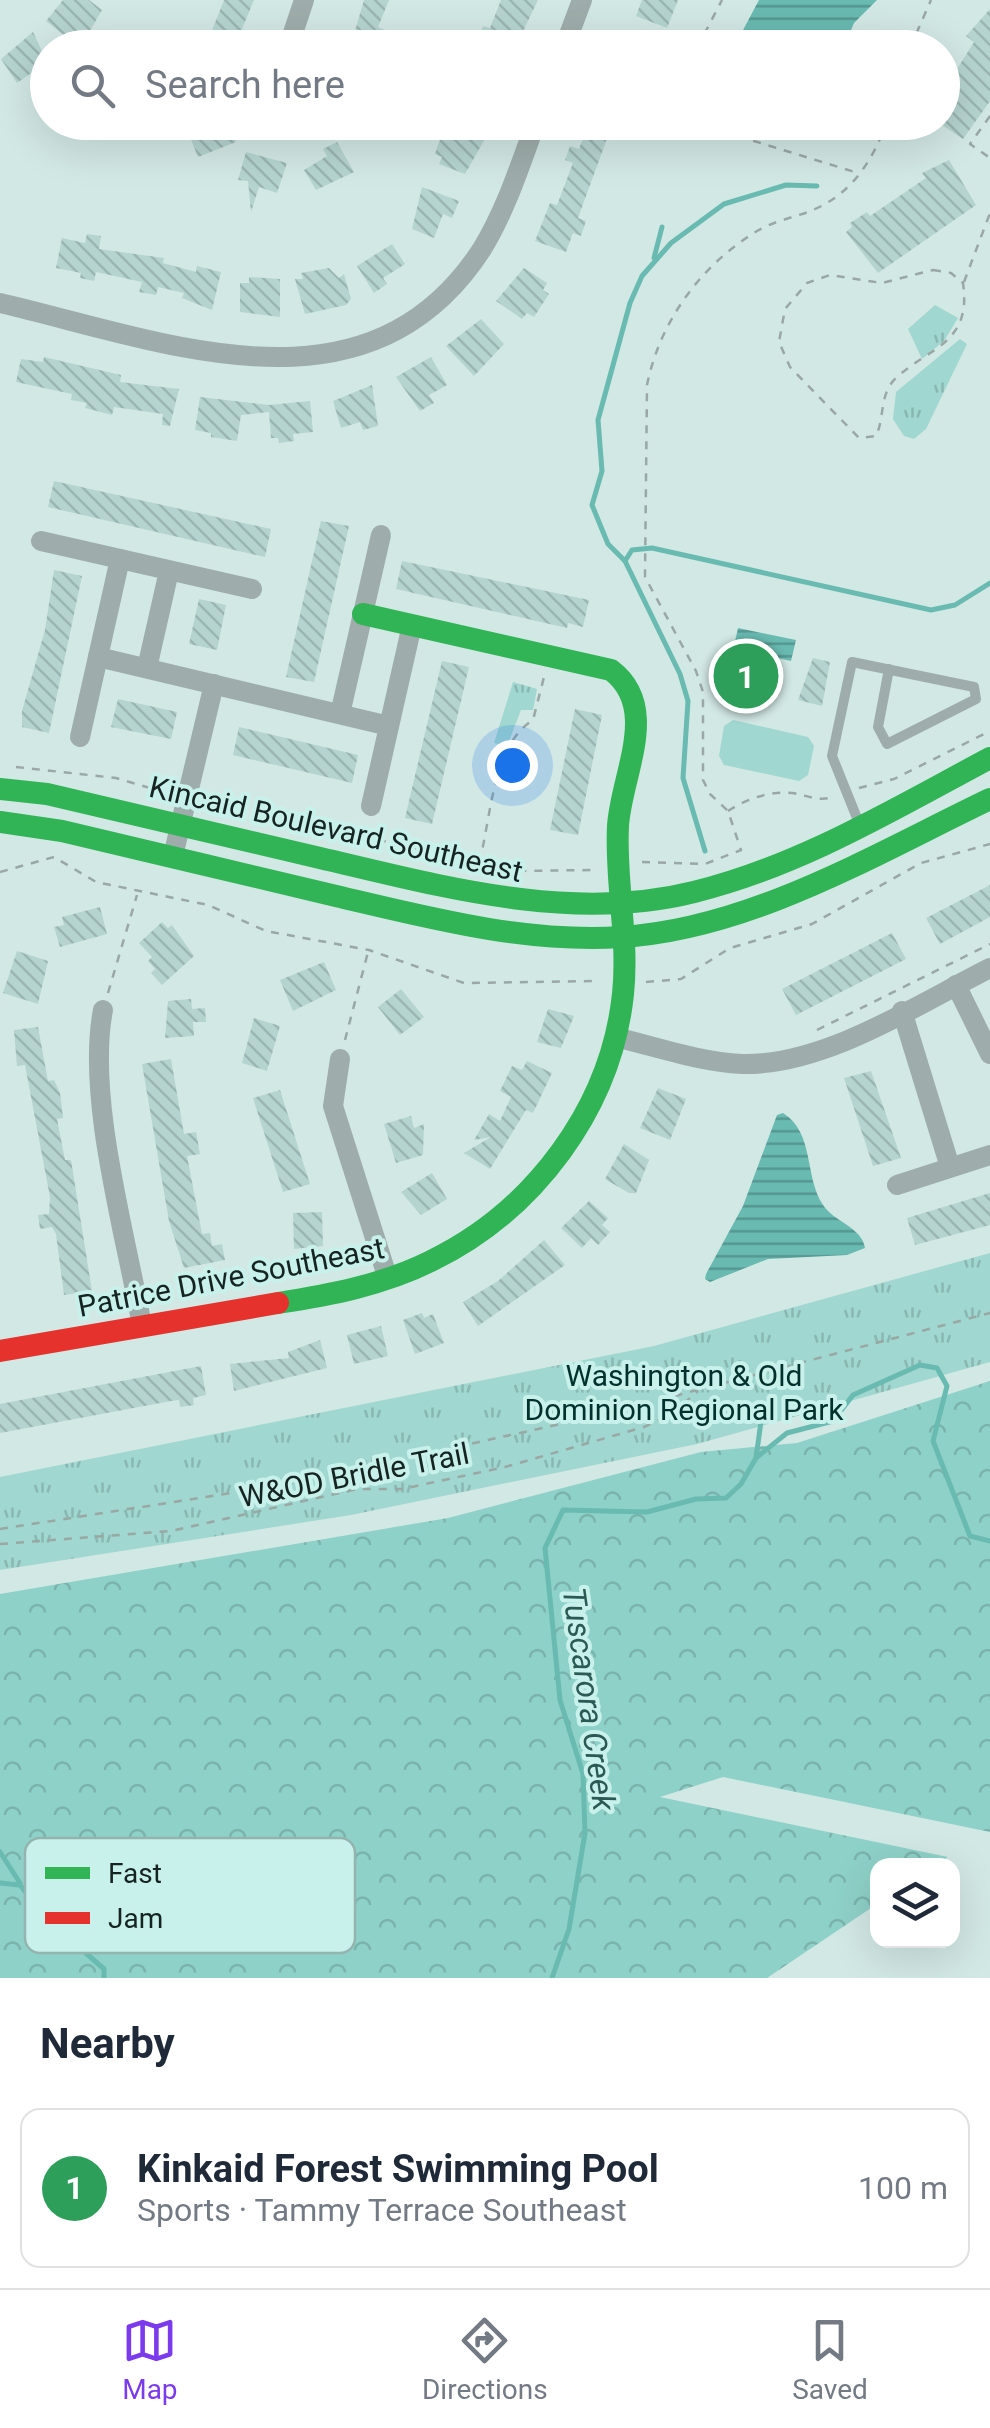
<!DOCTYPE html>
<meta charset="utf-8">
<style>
:root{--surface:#fff;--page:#f2f2f3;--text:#1f2937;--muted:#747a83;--line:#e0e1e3;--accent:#7c3aed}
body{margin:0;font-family:Roboto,sans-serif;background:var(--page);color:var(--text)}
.controls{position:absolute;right:30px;bottom:30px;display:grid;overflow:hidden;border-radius:20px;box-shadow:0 10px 40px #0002}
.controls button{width:90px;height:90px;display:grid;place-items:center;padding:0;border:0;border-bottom:2px solid var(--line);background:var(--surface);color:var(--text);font:50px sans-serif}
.you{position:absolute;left:512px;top:765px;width:35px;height:35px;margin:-25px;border:8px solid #fff;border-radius:50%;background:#1a73e8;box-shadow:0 0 0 15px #1a73e833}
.badge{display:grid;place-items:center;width:65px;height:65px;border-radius:50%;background:var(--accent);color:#fff;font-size:32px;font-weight:700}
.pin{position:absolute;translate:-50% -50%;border:5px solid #fff;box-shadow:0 2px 10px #0006}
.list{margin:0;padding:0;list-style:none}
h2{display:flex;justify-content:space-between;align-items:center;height:130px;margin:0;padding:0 40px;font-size:42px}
h2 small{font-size:32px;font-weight:400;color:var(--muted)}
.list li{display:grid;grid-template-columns:65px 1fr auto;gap:30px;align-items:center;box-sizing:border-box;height:160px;margin:0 20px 20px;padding:0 20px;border:2px solid var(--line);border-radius:20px}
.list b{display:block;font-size:38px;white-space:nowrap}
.list p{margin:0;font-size:32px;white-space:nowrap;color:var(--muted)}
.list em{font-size:32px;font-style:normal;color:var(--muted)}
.icon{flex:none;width:55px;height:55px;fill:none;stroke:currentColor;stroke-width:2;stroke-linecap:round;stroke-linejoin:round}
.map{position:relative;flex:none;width:990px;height:1978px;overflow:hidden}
.search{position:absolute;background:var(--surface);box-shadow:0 10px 40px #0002;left:30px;right:30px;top:30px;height:110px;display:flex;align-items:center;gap:25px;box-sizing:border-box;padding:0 35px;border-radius:55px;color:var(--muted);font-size:38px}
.sheet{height:310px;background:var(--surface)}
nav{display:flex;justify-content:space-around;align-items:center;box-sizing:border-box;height:140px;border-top:2px solid var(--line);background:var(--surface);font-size:28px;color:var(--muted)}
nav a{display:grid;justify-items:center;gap:5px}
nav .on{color:var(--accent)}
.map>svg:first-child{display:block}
</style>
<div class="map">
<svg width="990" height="1978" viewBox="0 0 990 1978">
<defs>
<pattern id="grass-tufts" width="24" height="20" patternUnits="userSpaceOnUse" patternTransform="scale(2.5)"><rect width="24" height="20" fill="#a0d7d0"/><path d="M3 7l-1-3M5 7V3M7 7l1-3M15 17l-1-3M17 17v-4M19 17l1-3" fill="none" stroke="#89b8b2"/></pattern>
<pattern id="forest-crowns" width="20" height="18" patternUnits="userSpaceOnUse" patternTransform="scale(2.5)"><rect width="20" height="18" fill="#8ed1c8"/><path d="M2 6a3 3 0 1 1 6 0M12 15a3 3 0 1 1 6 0" fill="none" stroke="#7ab3ac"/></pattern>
<pattern id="water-rules" width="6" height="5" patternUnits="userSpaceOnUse" patternTransform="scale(2.5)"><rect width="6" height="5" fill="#69bab1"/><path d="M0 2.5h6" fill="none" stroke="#559790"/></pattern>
<pattern id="building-back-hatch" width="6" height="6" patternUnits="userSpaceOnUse" patternTransform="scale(2.5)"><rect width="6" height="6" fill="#b5d4d0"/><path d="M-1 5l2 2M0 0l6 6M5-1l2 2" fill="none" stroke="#9bb6b2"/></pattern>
</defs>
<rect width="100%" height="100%" fill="#d2e8e5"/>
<!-- grass -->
<g fill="url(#grass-tufts)">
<polygon points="935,305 958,318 944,341 922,359 908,329"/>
<polygon points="960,339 967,344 926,429 914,439 904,436 893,419 896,392"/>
<polygon points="513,682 537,689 533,710 521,710 507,746 494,743"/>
<polygon points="990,1253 990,1362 697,1444 351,1515 0,1570 0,1477 654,1346"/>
</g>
<!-- forest -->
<polygon fill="url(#forest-crowns)" points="990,1381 990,1832 723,1777 660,1797 948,1857 935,1865 878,1866 877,1904 767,1978 0,1978 0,1594 448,1518 701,1452 797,1443"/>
<!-- pitch -->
<polygon fill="#a0d7d0" points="733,720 808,737 814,746 808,775 799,781 724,765 719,756 724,726"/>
<!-- water -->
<g fill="url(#water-rules)">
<polygon points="759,0 877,0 854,23 844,47 734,47"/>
<polygon points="738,628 796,640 791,661 769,656 759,699 724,691"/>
<path d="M783 1113C815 1133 804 1177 823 1205 834 1222 862 1227 865 1248L847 1255 768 1259 710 1282 705 1279 706 1274 743 1206 777 1115Z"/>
</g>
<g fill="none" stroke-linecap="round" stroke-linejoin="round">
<!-- stream -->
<g stroke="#69bab1" stroke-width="5">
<polyline points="654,258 662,227"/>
<polyline points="625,561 632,550 652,548 931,610 955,605 990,583"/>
<polyline points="705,851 683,778 688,701 680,674 625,561 608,544 592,505 602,471 598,420 630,303 642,276 671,243 724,204 786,185 817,186"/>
<polyline points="756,1458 763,1407"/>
<polyline points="0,1852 20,1883"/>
<polyline points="0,1883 20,1885 45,1917 104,1969 104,1978"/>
<polyline points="552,1978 569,1929 585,1833 583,1774 560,1700 545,1548 563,1510 647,1512 696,1499 726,1498 741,1484 756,1458 787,1433 833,1421 853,1395 920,1365 937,1368 947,1386 933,1441 970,1536 990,1541"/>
</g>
</g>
<!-- building -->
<g fill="url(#building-back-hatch)">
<polygon points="63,0 89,0 102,10 80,48 46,21"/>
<polygon points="224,0 254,0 234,48 205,48"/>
<polygon points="364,0 389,0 378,27 387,31 381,48 350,48"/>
<polygon points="501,0 538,0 515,48 481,48 483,41 478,39 483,26 490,28"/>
<polygon points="642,0 678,0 667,28 636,16"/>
<polygon points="990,9 990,101 963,139 942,125 942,93 974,42 966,36"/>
<polygon points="33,32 47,62 17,83 1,59"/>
<polygon points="184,122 228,122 236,142 198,157"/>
<polygon points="446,122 486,137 465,174 439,164 442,157 435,154"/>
<polygon points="589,122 613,122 578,218 586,221 581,236 573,233 566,252 535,241 550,203 557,205 573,163 565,160 570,146 579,149"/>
<polygon points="337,142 354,172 316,190 304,170 327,156 323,149"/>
<polygon points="246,152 287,163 277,193 259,187 251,212 248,181 238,180"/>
<polygon points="949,160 976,205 878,273 846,232 852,227 850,223 867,212 870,216 926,178 922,173"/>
<polygon points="422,187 459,201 452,218 443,214 434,238 412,229"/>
<polygon points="87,234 101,236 99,249 164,258 163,263 196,272 197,266 221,272 212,310 182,298 184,293 158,287 156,295 139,292 142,282 96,272 94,281 80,278 81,273 56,268 62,238 85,243"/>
<polygon points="392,244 405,264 383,278 387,284 374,293 357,266"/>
<polygon points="329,268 339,278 344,274 351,299 346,305 305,314 295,279 303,279 301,273"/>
<polygon points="524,268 547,283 543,290 549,294 534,317 527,313 522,319 496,301"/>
<polygon points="249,277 280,279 280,317 240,312 240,283 249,283"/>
<polygon points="481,319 504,344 474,376 446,346"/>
<polygon points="44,357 121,375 120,382 179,389 170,426 162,425 163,414 114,407 112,415 85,408 87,403 71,400 72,394 16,382 21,359 43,362"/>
<polygon points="431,357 447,385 429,395 434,403 420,411 396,377"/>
<polygon points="372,385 378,426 363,430 360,422 341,428 333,401"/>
<polygon points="200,397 269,405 310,401 313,432 293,434 294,441 279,443 278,438 271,438 269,412 241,415 237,441 211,437 211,433 195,430"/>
<polygon points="54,481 271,529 265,557 48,507"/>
<polygon points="321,521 349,526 314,682 286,677"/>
<polygon points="402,561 589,600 583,627 568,623 567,628 396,589"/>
<polygon points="54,570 82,576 49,733 22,727 22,711 45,630"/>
<polygon points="199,599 226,605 217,650 189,644"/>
<polygon points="813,658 830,662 822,706 798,700"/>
<polygon points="442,661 469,667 432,824 405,818"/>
<polygon points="118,699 177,712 171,739 111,727"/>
<polygon points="575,709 602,715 578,835 550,830"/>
<polygon points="239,727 358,755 352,783 233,755"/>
<polygon points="990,885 990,917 940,944 926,918"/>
<polygon points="100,907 107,934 60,947 54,927 64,925 62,917"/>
<polygon points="162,922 168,928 172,925 194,956 162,985 151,973 155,969 148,961 152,957 139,943"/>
<polygon points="892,933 906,959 796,1015 782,989"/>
<polygon points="17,951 48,961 38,1004 3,993"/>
<polygon points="324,962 336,990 293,1011 280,980"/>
<polygon points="401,989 424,1017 400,1035 378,1007"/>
<polygon points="191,999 192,1009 205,1008 206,1022 193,1022 194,1036 165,1038 168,1001"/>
<polygon points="548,1009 574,1016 561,1048 537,1042"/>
<polygon points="254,1018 280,1026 267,1071 242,1063"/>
<polygon points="38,1027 48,1081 54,1080 60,1093 63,1118 57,1119 65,1160 71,1160 92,1291 64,1295 56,1234 52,1227 40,1229 38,1215 49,1214 50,1197 25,1065 17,1066 14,1030"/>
<polygon points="171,1059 184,1134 196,1132 200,1154 187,1156 202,1234 210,1233 212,1246 222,1244 225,1260 184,1268 169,1221 142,1064"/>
<polygon points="527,1061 552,1073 533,1113 526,1110 490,1169 464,1153 491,1137 474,1140 489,1114 500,1121 511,1097 500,1091 512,1066 522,1070"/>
<polygon points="871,1071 901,1158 873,1166 844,1078"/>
<polygon points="658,1088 686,1099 670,1140 640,1128"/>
<polygon points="280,1090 310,1184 283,1192 253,1098"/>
<polygon points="411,1116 414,1128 424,1124 423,1155 396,1163 384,1124"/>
<polygon points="624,1144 649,1160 636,1193 629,1193 605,1179"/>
<polygon points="432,1173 447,1199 421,1215 401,1192"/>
<polygon points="990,1193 990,1225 915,1245 907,1218"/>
<polygon points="589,1201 608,1218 602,1225 610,1232 598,1245 591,1238 582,1248 561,1228"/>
<polygon points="322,1212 323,1246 294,1249 293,1213"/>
<polygon points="544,1240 565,1265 478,1326 463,1302 498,1281"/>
<polygon points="422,1313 424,1318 433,1314 444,1343 415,1354 403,1320"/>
<polygon points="381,1326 388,1356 354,1364 347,1335"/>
<polygon points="320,1340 327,1368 234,1391 230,1364 289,1358 288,1352"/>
<polygon points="201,1366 206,1395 193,1398 194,1405 180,1407 179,1400 171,1401 0,1433 0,1404"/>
</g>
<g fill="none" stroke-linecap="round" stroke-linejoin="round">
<!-- path -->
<g stroke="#99a7a5" stroke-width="2.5" stroke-dasharray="8 8" stroke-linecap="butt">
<polyline points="697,48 722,0"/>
<polyline points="910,48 931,0"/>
<polyline points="990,116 970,144 990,158"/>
<polyline points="692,122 858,173"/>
<path d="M933 270 951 273 963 283C972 344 929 347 896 378 879 394 885 417 876 436L859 438 790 367 779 342 785 309 807 283 830 275 882 283Z"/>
<polyline points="964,282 990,213"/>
<polyline points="16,767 116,778 170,794"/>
<polyline points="859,788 894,779 990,731"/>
<polyline points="208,795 244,809 515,871 594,870"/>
<path d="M728 811C746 799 769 791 792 793 807 795 818 802 833 797"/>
<path d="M642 862 705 864 741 850 728 811 710 794 703 780V692L696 671 645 577 647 385C660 321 701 265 757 231 772 222 791 218 808 212 850 196 871 164 887 122"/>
<path d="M479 863C491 820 492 745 533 720L544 677"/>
<polyline points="0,872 54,857 96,882 208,905 266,931 369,950 464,983 598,981"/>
<polyline points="646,982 681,979 730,948 812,924 921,863 990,844"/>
<polyline points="108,993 137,895"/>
<polyline points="817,1030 990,944"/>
<polyline points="345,1040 368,952"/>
<polyline points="0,1529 283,1485 606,1414 990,1313"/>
<polyline points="0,1544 171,1531 357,1489 402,1489 505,1467 644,1427 671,1415 698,1391"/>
</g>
<!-- lane -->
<polyline stroke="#9eadab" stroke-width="10" points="859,823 832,756 852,662 974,687 976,699 887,744 878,727 889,669"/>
<!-- street -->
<g stroke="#9eadab" stroke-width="20">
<polyline points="288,48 304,0"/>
<polyline points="564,48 582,0"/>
<path d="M0 303C164 341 367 426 482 249 506 210 520 165 536 122"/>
<polyline points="41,541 252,589"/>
<polyline points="98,657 389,726"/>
<polyline points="147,668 169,571"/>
<polyline points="340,714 381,535"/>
<polyline points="80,737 120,559"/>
<polyline points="371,806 412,625"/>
<polyline points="173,856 214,684"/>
<polyline points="956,985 990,1054"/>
<path d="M103 1010C86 1098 126 1235 142 1326"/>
<polyline points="902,1011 950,1167"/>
<path d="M615 1037C657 1047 699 1062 742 1064 825 1066 918 1004 990 968"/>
<polyline points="340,1059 333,1106 388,1279"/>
<polyline points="897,1185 990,1155"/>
</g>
<!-- fast -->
<g stroke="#30b455" stroke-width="22">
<path d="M0 789 47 794C138 816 229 837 320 858 440 886 571 923 694 892 800 866 894 809 990 758"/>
<path d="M0 822 62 831C153 853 245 874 336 896 430 918 524 943 621 937 751 929 875 854 990 799"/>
<path d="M278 1303C330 1295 383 1285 431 1261 534 1211 611 1108 623 994 629 938 615 882 618 826 621 775 661 708 611 670L363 614"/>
</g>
<!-- jam -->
<polyline stroke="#e5322d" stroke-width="22" points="0,1351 278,1303"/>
</g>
<g text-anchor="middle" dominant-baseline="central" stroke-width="8" stroke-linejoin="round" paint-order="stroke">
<!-- street labels -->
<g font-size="30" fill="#152422" stroke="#c9f1eb">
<text transform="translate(336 829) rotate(13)">Kincaid Boulevard Southeast</text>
<text transform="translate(231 1277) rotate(-11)">Patrice Drive Southeast</text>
<text transform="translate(354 1475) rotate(-11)">W&amp;OD Bridle Trail</text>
</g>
<!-- park labels -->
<g font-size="30" fill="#00312c" stroke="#c9f1eb">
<text x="684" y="1375">Washington &amp; Old<tspan x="684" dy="34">Dominion Regional Park</tspan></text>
</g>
<!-- water labels -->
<g font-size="32" font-style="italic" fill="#2b5953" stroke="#c9f1eb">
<text transform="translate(589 1699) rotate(82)">Tuscarora Creek</text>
</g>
</g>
<!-- legend -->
<rect x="25" y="1838" width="330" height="115" rx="15" fill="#c9f1eb" stroke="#93b4af" stroke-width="2.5"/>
<rect x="45" y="1867" width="45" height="12" fill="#30b455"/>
<rect x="45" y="1912" width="45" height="12" fill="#e5322d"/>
<g font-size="28" fill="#152422">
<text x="108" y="1883">Fast</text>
<text x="108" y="1928">Jam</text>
</g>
</svg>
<div class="controls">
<button><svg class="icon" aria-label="layers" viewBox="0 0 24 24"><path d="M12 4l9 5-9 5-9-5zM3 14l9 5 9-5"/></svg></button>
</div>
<div class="you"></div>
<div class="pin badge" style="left:746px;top:676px;background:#2e9e5b">1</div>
<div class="search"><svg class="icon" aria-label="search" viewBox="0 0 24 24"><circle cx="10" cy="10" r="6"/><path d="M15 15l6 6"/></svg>Search here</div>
</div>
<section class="sheet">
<h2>Nearby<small></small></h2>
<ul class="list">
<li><span class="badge" style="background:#2e9e5b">1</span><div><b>Kinkaid Forest Swimming Pool</b><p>Sports · Tammy Terrace Southeast</p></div><em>100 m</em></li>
</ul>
</section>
<nav>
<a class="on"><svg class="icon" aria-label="map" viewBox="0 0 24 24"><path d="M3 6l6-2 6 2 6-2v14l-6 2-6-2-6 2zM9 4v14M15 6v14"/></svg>Map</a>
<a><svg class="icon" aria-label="directions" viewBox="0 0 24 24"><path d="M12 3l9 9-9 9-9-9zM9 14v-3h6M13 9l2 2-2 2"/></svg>Directions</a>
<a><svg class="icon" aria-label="saved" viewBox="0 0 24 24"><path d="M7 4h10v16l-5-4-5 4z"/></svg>Saved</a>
</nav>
